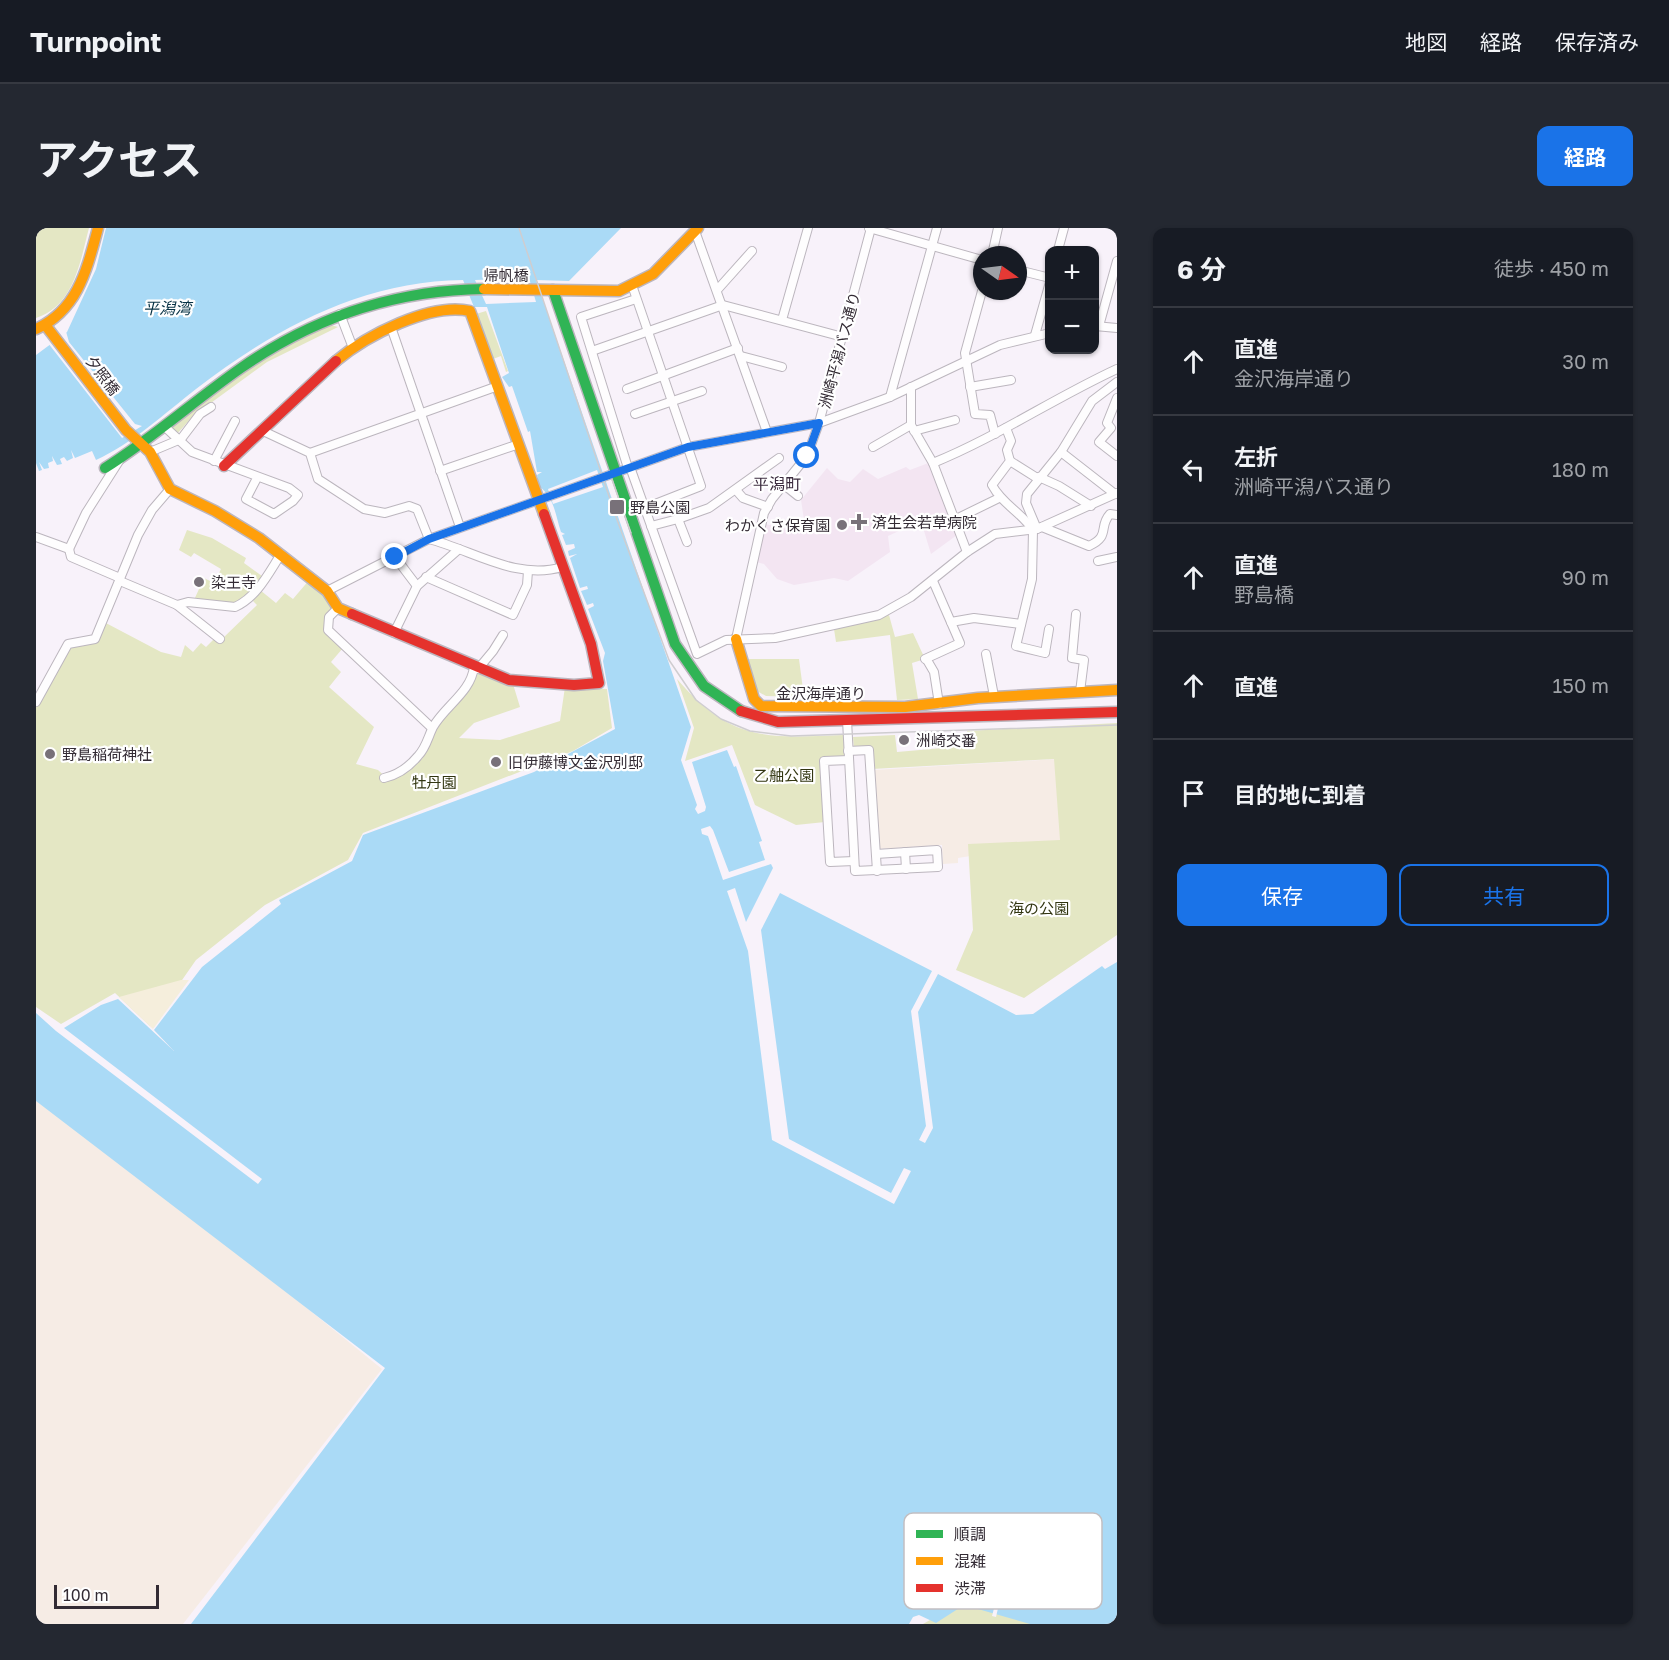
<!DOCTYPE html>
<html lang="ja">
<meta charset="utf-8">
<style>
:root{--surface:#171b24;--page:#242831;--text:#f1f3f6;--muted:#9ea1a6;--line:#363941;--accent:#1a73e8}
body{margin:0;font-family:"Golos Text","Noto Sans JP",sans-serif;background:var(--page);color:var(--text)}
.controls{position:absolute;right:18px;top:18px;display:grid;overflow:hidden;border-radius:12px;box-shadow:0 2px 4px #0004}
.controls button{width:54px;height:54px;display:grid;place-items:center;padding:0;border:0;border-bottom:2px solid var(--line);background:var(--surface);color:var(--text);font:30px sans-serif}
.compass{position:absolute;left:937px;top:18px;width:54px;height:54px;border-radius:50%;background:var(--surface);box-shadow:0 2px 4px #0004;rotate:104deg}
.scale{position:absolute;left:18px;bottom:15px;width:105px;box-sizing:border-box;padding-left:6px;border:3px solid #332b34;border-top:0;font-size:16px;line-height:21px;white-space:nowrap;color:#332b34;-webkit-text-stroke:4px #fff;paint-order:stroke}
.stop{position:absolute;width:18px;height:18px;margin:-14px;border:4px solid #1a73e8;border-radius:50%;background:#fff}
.stop.end{background:#1a73e8;border-color:#fff;box-shadow:0 2px 6px #0008}
.list{margin:0;padding:0;list-style:none}
h2{display:flex;justify-content:space-between;align-items:center;height:78px;margin:0;padding:0 24px;font-size:26px}
h2 small{font-size:20px;font-weight:400;color:var(--muted)}
.list li{display:grid;grid-template-columns:39px 1fr auto;gap:18px;align-items:center;box-sizing:border-box;height:108px;padding:0 24px;border-top:2px solid var(--line)}
.list b{display:block;font-size:22px;white-space:nowrap}
.list p{margin:0;font-size:20px;white-space:nowrap;color:var(--muted)}
.list em{font-size:20px;font-style:normal;color:var(--muted)}
.actions{display:flex;gap:12px;padding:18px 24px}
.actions a{flex:1;padding:14px 0;border:2px solid var(--accent);border-radius:12px;text-align:center;font-size:21px;color:var(--accent)}
.actions .main{background:var(--accent);color:#fff}
.icon{flex:none;width:33px;height:33px;fill:none;stroke:currentColor;stroke-width:2;stroke-linecap:round;stroke-linejoin:round}
.map{position:relative;flex:none;width:1081px;height:1396px;overflow:hidden;border-radius:12px}
header{display:flex;align-items:center;gap:36px;box-sizing:border-box;height:84px;padding:0 30px;background:var(--surface);border-bottom:2px solid var(--line)}
header strong{font-size:28px}
nav{display:flex;gap:33px;margin-inline-start:auto;font-size:21px}
.intro{display:flex;align-items:center;justify-content:space-between;box-sizing:border-box;height:144px;padding:0 36px}
h1{margin:0;font-size:42px}
.button{padding:15px 27px;border-radius:12px;background:var(--accent);color:#fff;font-size:21px;font-weight:700}
main{display:flex;gap:36px;padding:0 36px}
aside{flex:1;background:var(--surface);border-radius:12px;box-shadow:0 2px 4px #0004}
.map>svg:first-child{display:block}
</style>
<header>
<strong>Turnpoint</strong>
<nav><a>地図</a><a>経路</a><a>保存済み</a></nav>
</header>
<div class="intro"><h1>アクセス</h1><a class="button">経路</a></div>
<main>
<div class="map">
<svg width="1081" height="1396" viewBox="0 0 1081 1396">
<rect width="100%" height="100%" fill="#f8f2fa"/>
<!-- industrial -->
<g fill="#f6ece5">
<polygon points="1021,531 1026,613 922,630 922,635 907,636 906,617 842,621 837,542"/>
<polygon points="0,860 346,1141 147,1396 0,1396"/>
</g>
<!-- medical -->
<polygon fill="#f3e5f2" points="895,234 921,307 895,326 885,293 852,308 854,324 812,353 798,350 758,357 741,351 728,336 720,334 729,296 752,301 768,292 765,272 791,240 802,251 814,254 827,241 842,251 870,239 874,242"/>
<!-- green -->
<g fill="#e4e7c4">
<path d="M0 0H53C44 34 38 78 0 90Z"/>
<polygon points="450,83 472,143 470,144 465,128 457,131 440,86"/>
<path d="M291 96 302 99 231 134 157 188 141 206 135 199C186 160 234 123 291 96Z"/>
<path d="M151 302 176 310 210 330 208 335 226 348C204 385 197 376 158 372L168 350 178 355 185 341 158 325 155 329 143 322Z"/>
<polygon points="274,351 289,365 297,380 291,404 307,420 295,434 305,444 293,459 338,499 320,536 342,542 354,553 386,531 404,495 431,465 442,445 477,456 484,479 438,495 423,510 464,512 524,493 529,459 571,461 576,500 537,523 327,605 312,632 229,677 160,732 114,798 79,765 25,796 0,779 0,473 33,419 59,413 68,394 125,424 145,429 149,417 157,424 165,415 170,419 180,409 186,411 221,377 217,373 224,362 240,375 249,365 257,371"/>
<polygon points="853,387 859,409 877,405 889,431 876,435 882,471 861,472 854,407 800,414 798,401"/>
<polygon points="711,431 763,431 768,469 730,468 721,463"/>
<path d="M641 451C695 514 730 510 808 507L809 529 785 531 789 594 760 597 719 577 696 517 649 533 658 500Z"/>
<polygon points="1081,495 1081,707 988,770 920,742 937,702 932,616 1024,612 1018,531 836,541 834,521 818,521 817,509 859,507 861,524 930,518 931,503"/>
<polygon points="929,1372 1001,1396 887,1396"/>
</g>
<!-- sand -->
<polygon fill="#f5eedc" points="145,752 153,752 117,801 83,769"/>
<!-- water -->
<path fill="#aadaf6" d="M70 0H585L533 53 500 52 655 499 645 532 661 577 659 581 662 586 669 583 670 579 656 534 691 522 698 539 700 538 726 613 723 614 729 632 693 644 677 602 674 598 665 601 666 606 672 608 687 652 735 636 737 640 710 694 699 660 691 663 712 723 736 912 858 976 875 943 868 940 855 965 753 911 725 702 744 665 896 743 875 783 890 898 883 912 889 915 897 900 882 784 902 746 980 787 997 786 1066 738 1069 741 1081 734V1396H994L928 1377 900 1395 883 1387 877 1389 873 1396H155L349 1140 0 873V785L20 803 222 956 226 951 28 800 65 777 82 771 138 823 118 802 166 739 245 676 243 672 316 633 327 607 498 544 579 501 567 433 569 425 552 381 558 378 557 375 551 377 545 363 552 361 551 358 544 360 534 330 541 326 533 328 532 323 539 320 538 316 530 317 526 307 529 306 525 304C519 286 519 271 503 258L501 247 506 244H501L494 203 492 204 476 158 473 159 466 149 473 145 451 79H438L427 52C326 53 238 101 160 161 128 186 97 215 60 232L56 223 39 230 35 222 37 230 31 233 28 229 24 231 26 236 21 237 16 228 17 233 12 235 13 240 8 241 3 234 6 242 3 243 0 235V127L31 104 60 41Z"/>
<!-- pier -->
<g fill="#f8f2fa">
<polygon points="493,50 500,74 450,76 439,52"/>
<polygon points="29,100 33,114 99,196 106,198 86,210 12,115"/>
<polygon points="561,242 567,259 517,276 512,261"/>
<polygon points="918,1311 980,1328 978,1337 974,1336 968,1358 980,1361 978,1369 965,1367 960,1389 956,1388 970,1335 916,1321"/>
</g>
<g fill="none" stroke-linecap="round" stroke-linejoin="round">
<!-- street casing -->
<g stroke="#bcb6be" stroke-width="10">
<g id="street">
<polyline points="833,0 946,32"/>
<polyline points="659,3 731,204"/>
<polyline points="1022,22 1028,0"/>
<polyline points="956,27 962,0"/>
<polyline points="982,42 1014,50"/>
<polyline points="597,60 665,258 609,280"/>
<polyline points="682,61 716,23"/>
<polyline points="946,63 929,125 939,186 954,187 959,206"/>
<polyline points="304,86 317,120"/>
<polyline points="746,92 772,0"/>
<polyline points="1059,98 1081,100"/>
<polyline points="1063,98 1081,33"/>
<polyline points="355,99 424,299"/>
<polyline points="999,107 1014,54"/>
<polyline points="556,123 687,77 807,109"/>
<polyline points="705,128 746,139"/>
<polyline points="875,159 875,197 897,235 931,324"/>
<polyline points="934,159 975,152"/>
<polyline points="591,161 702,120"/>
<polyline points="854,169 901,0"/>
<polyline points="1081,170 1071,195 1075,200 1063,214 1081,228"/>
<polyline points="599,186 666,163"/>
<polyline points="129,199 156,224 253,260 262,267 257,273 238,286 210,271 221,250"/>
<path d="M970 200 975 213 971 222 974 233 956 257C966 276 985 284 997 302L996 351 980 418 1009 425 1013 401"/>
<path d="M227 203 274 225 282 251 328 281 349 285 373 278 381 281 393 311C436 322 481 353 526 339"/>
<polyline points="878,203 919,192"/>
<polyline points="837,219 875,197"/>
<polyline points="114,224 145,211 164,186 175,179"/>
<polyline points="1025,224 1079,266"/>
<polyline points="274,225 462,158"/>
<polyline points="178,233 199,193"/>
<polyline points="974,233 1001,250"/>
<path d="M897 235C961 209 1018 170 1081 141"/>
<polyline points="594,239 661,426 690,412 739,410 843,387 875,369 931,324 959,306 1001,301 1081,265"/>
<polyline points="592,240 545,89 600,71"/>
<polyline points="404,243 483,216"/>
<polyline points="1003,249 1023,258 1055,278"/>
<polyline points="747,256 762,268"/>
<polyline points="700,262 707,270 732,279"/>
<polyline points="642,291 673,280 743,230"/>
<polyline points="918,292 963,270"/>
<polyline points="615,298 642,291 651,314"/>
<path d="M1006 299 1053 318C1075 308 1062 299 1074 286L1081 287"/>
<polyline points="1001,301 990,275 991,266 1025,224 1056,173 1081,154"/>
<polyline points="0,309 33,321 50,285 83,233"/>
<polyline points="33,321 35,329 84,350"/>
<polyline points="359,329 381,358"/>
<polyline points="1062,333 1081,329"/>
<polyline points="390,349 477,387 491,357 492,343"/>
<polyline points="84,353 141,377 184,411"/>
<polyline points="291,363 393,311 652,219 783,195 835,0"/>
<path d="M141 377 152 374 199 379C221 369 232 346 245 326"/>
<polyline points="302,380 293,389 292,402 396,500"/>
<polyline points="1040,386 1036,430 1048,432 1044,464"/>
<polyline points="915,394 938,390 985,396"/>
<polyline points="358,405 381,358 423,321"/>
<polyline points="700,411 728,285 736,271 771,228 783,195 854,169 964,117 1014,105"/>
<polyline points="950,426 958,468"/>
<polyline points="889,431 924,415 897,353"/>
<polyline points="891,432 898,444 903,476"/>
<polyline points="442,441 457,423 467,407"/>
<polyline points="0,474 32,416 59,411 102,307 116,282 134,261"/>
<polyline points="811,492 819,643 902,639 901,622 840,626"/>
<polyline points="812,523 833,522 841,643"/>
<polyline points="813,532 788,533 794,634 818,633"/>
<path d="M348 550C361 547 373 539 382 528 390 520 392 509 397 499 409 478 435 464 438 439"/>
<polyline points="869,624 870,641"/>
</g>
</g>
<!-- fast casing -->
<g stroke="#bcb6be" stroke-width="13">
<g id="fast">
<polyline points="517,62 639,416 668,458 705,483"/>
<path d="M69 240C117 210 159 172 205 140 277 90 359 62 448 61"/>
</g>
</g>
<!-- slow casing -->
<g stroke="#bcb6be" stroke-width="13">
<g id="slow">
<polyline points="448,61 583,63 617,46 662,0"/>
<polyline points="10,98 90,202 114,224 134,261 179,283 223,310 291,363 302,380 316,386"/>
<path d="M0 101C42 82 51 41 62 0"/>
<path d="M300 133C330 108 394 74 434 83L508 286"/>
<polyline points="700,411 718,471 725,478 869,479 942,470 1081,462"/>
</g>
</g>
<!-- jam casing -->
<g stroke="#bcb6be" stroke-width="13">
<g id="jam">
<polyline points="188,238 300,133"/>
<polyline points="316,386 473,452 538,457 563,455 555,416 508,286"/>
<polyline points="705,483 742,494 1081,484"/>
</g>
</g>
<!-- street -->
<use href="#street" stroke="#fefdfe" stroke-width="8"/>
<!-- fast -->
<use href="#fast" stroke="#30b455" stroke-width="10"/>
<!-- slow -->
<use href="#slow" stroke="#ff9f0a" stroke-width="10"/>
<!-- jam -->
<use href="#jam" stroke="#e5322d" stroke-width="10"/>
<!-- tram -->
<g stroke="#cfcdd0" stroke-width="1.5">
<polyline points="483,0 580,289 633,432 660,472 685,491 714,503 755,508 1081,497"/>
<polyline points="574,246 595,305"/>
</g>
</g>
<g fill="none" stroke-linecap="round" stroke-linejoin="round">
<!-- route -->
<polyline stroke="#1a73e8" stroke-width="8" points="359,329 393,311 652,219 783,195 771,228"/>
</g>
<!-- markers -->
<g fill="#787179" stroke="#fff" stroke-width="2">
<rect x="573" y="271" width="16" height="16" rx="3"/>
<path d="M820 285h6v6h6v6h-6v6h-6v-6h-6v-6h6z"/>
<circle cx="806" cy="297" r="6"/>
<circle cx="163" cy="354" r="6"/>
<circle cx="868" cy="512" r="6"/>
<circle cx="14" cy="526" r="6"/>
<circle cx="460" cy="534" r="6"/>
</g>
<g text-anchor="middle" dominant-baseline="central" stroke-width="4.5" stroke-linejoin="round" paint-order="stroke">
<!-- street labels -->
<g font-size="15" fill="#332b34" stroke="#fff">
<text x="470" y="47">帰帆橋</text>
<text transform="translate(803 122) rotate(-75)">洲崎平潟バス通り</text>
<text transform="translate(67 147) rotate(53)">夕照橋</text>
<text x="785" y="465">金沢海岸通り</text>
</g>
<!-- poi labels -->
<g font-size="15" fill="#332b34" stroke="#fff" text-anchor="start">
<text x="594" y="279">野島公園</text>
<text x="836" y="294">済生会若草病院</text>
<text x="794" y="297" text-anchor="end">わかくさ保育園</text>
<text x="175" y="354">染王寺</text>
<text x="880" y="512">洲崎交番</text>
<text x="26" y="526">野島稲荷神社</text>
<text x="472" y="534">旧伊藤博文金沢別邸</text>
</g>
<!-- park labels -->
<g font-size="15" fill="#323611" stroke="#fff">
<text x="748" y="547">乙舳公園</text>
<text x="398" y="554">牡丹園</text>
<text x="1003" y="680">海の公園</text>
</g>
<!-- water labels -->
<g font-size="16" font-style="italic" fill="#063144" stroke="#fff">
<text x="131" y="80">平潟湾</text>
</g>
<!-- neighbourhood labels -->
<g font-size="16" fill="#3c2c3f" stroke="#fff">
<text x="741" y="256">平潟町</text>
</g>
</g>
<!-- legend -->
<rect x="868" y="1285" width="198" height="96" rx="9" fill="#fff" stroke="#c2bfc2" stroke-width="1.5"/>
<rect x="880" y="1302" width="27" height="8" fill="#30b455"/>
<rect x="880" y="1329" width="27" height="8" fill="#ff9f0a"/>
<rect x="880" y="1356" width="27" height="8" fill="#e5322d"/>
<g font-size="16" fill="#332b34">
<text x="918" y="1312">順調</text>
<text x="918" y="1339">混雑</text>
<text x="918" y="1366">渋滞</text>
</g>
</svg>
<div class="controls">
<button>+</button>
<button>−</button>
</div>
<svg class="compass" viewBox="-18 -18 36 36"><path d="M0-13l5 13h-10z" fill="#e53935"/><path d="M0 13l5-13h-10z" fill="#9ea1a6"/></svg>
<div class="scale">100 m</div>
<div class="stop" style="left:771px;top:228px"></div>
<div class="stop end" style="left:359px;top:329px"></div>
</div>
<aside>
<h2>6 分<small>徒歩 · 450 m</small></h2>
<ul class="list">
<li><svg class="icon" aria-label="ahead" viewBox="0 0 24 24"><path d="M12 20V5M6 11l6-6 6 6"/></svg><div><b>直進</b><p>金沢海岸通り</p></div><em>30 m</em></li>
<li><svg class="icon" aria-label="left" viewBox="0 0 24 24"><path d="M17 20v-9H6M10 6l-5 5 5 5"/></svg><div><b>左折</b><p>洲崎平潟バス通り</p></div><em>180 m</em></li>
<li><svg class="icon" aria-label="ahead" viewBox="0 0 24 24"><path d="M12 20V5M6 11l6-6 6 6"/></svg><div><b>直進</b><p>野島橋</p></div><em>90 m</em></li>
<li><svg class="icon" aria-label="ahead" viewBox="0 0 24 24"><path d="M12 20V5M6 11l6-6 6 6"/></svg><div><b>直進</b></div><em>150 m</em></li>
<li><svg class="icon" aria-label="arrive" viewBox="0 0 24 24"><path d="M6 21V4h12l-3 4 3 4H6"/></svg><div><b>目的地に到着</b></div></li>
</ul>
<div class="actions"><a class="main">保存</a><a>共有</a></div>
</aside>
</main>
